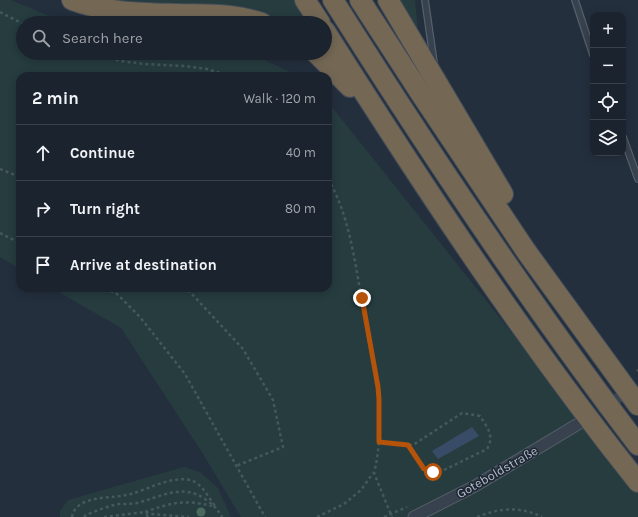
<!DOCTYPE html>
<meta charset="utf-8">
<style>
:root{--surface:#1b232e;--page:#282f3a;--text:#f1f3f6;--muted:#a0a4aa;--line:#39404a}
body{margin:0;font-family:Karla,sans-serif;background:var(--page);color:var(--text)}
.controls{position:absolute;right:12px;top:12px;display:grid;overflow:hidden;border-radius:8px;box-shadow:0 2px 10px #0003}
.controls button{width:36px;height:36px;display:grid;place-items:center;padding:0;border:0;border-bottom:1px solid var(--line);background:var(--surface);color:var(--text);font:20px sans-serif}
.stop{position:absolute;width:12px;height:12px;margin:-9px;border:3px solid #b45309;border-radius:50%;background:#fff}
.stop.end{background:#b45309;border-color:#fff;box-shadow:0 1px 4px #0008}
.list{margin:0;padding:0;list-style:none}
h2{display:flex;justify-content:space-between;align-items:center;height:52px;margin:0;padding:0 16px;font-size:17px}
h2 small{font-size:13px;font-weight:400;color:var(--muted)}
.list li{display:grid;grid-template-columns:26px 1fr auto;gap:12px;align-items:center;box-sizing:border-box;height:56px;padding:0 16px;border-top:1px solid var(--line)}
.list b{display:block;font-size:15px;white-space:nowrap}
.list em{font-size:13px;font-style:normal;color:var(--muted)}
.icon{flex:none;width:22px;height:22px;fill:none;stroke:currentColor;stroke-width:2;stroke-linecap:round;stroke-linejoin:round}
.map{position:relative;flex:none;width:638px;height:517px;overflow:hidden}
.search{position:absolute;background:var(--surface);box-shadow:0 2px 10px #0003;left:16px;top:16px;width:316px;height:44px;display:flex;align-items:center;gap:10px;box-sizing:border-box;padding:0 14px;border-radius:22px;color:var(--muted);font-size:15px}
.panel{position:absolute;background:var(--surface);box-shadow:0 2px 10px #0003;left:16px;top:72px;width:316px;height:220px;border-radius:12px}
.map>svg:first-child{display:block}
</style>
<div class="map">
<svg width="638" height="517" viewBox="0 0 638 517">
<rect width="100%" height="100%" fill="#242f3e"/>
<!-- green -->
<g fill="#263c3f">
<polygon points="0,0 11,0 66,23 23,23 23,53 249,53 299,76 20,76 20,269 0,257"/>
<polygon points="102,0 295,0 310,23 281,23 270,18"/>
<polygon points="397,0 415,0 418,30 417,31"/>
<polygon points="328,102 638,491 638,517 241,517 203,454 121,328 52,288 328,288"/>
<polygon points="184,467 200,472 218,488 231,517 60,517 60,511 68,500"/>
</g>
<!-- water -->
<polygon fill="#394c67" points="472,427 479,436 438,459 432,451"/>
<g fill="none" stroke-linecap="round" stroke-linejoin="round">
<!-- street-tunnel -->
<polyline stroke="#3a4453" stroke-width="11" stroke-dasharray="11 5.5" stroke-linecap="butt" points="585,420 638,385"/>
<!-- lane casing -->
<g stroke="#565f6c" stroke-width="8">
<g id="lane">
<polyline points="425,0 434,63"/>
<polyline points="575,0 593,55"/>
<polyline points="623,137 638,179"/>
</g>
</g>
<!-- street casing -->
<g stroke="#565f6c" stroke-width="13">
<polyline id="street" points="414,517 475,486 578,424"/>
</g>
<!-- highway casing -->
<g stroke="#434c59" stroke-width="22">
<g id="highway">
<path d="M72 0C106 13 142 13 178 14 208 15 233 13 262 23"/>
<polyline points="305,0 320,23"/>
<path d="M333 0C429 152 529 302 638 445"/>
<polyline points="360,0 421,94 526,251 638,405"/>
<polyline points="388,0 503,194"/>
<path d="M325 31C423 186 524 339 638 482"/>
<polyline points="316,53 350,87"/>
</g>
</g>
<!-- path -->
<g stroke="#44595c" stroke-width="2.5" stroke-dasharray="3 3" stroke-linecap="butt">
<polyline points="0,12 23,24"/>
<polyline points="99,53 120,61 145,64 184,66 207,69 230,76"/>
<polyline points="0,169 20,177"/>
<path d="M328 179C349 214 355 262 362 302 371 347 382 393 379 440 378 452 377 462 374 473L392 517"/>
<polyline points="0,233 20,243"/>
<polyline points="105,288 117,294 140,317 185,374 265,517"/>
<polyline points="182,288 190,292 243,349 273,400 283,447 236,466"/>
<polyline points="637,371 638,370"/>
<path d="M379 442 413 445 462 413 480 416C487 427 495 436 487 449L440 472H433L424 469 408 445"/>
<path d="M72 517C73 510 78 505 85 502 100 496 116 498 131 494 149 489 170 476 190 480 202 483 208 497 215 506"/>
<path d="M84 517 86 515C96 511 107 506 119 504 125 504 131 504 137 503 161 497 182 483 205 499 212 504 218 509 222 517"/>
<polyline points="104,517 145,512 150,514 189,517"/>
<path d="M148 517 145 512C170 503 185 499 212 506"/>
<polyline points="317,517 344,504 361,490 373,473"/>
<polyline points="384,517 407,507"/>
<path d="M477 517C499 508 520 506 542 517"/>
</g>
<!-- lane -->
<use href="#lane" stroke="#38414e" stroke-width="5.5"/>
<!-- street -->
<use href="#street" stroke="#38414e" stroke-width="11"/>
<!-- highway -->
<use href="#highway" stroke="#746855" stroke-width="20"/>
</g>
<!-- trees -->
<circle fill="#4b6a5d" cx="201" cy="512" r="4.5"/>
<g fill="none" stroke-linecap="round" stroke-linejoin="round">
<!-- route -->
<polyline stroke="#b45309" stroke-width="5" points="362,298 378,387 379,399 379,442 408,445 424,469 433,472"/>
</g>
<g text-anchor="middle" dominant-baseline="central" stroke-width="3" stroke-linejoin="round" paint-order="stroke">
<!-- street labels -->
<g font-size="13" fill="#b4bcc9" stroke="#1d2633">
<text transform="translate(497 472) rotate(-30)">Goteboldstraße</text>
</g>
</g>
</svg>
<div class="controls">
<button>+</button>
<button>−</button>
<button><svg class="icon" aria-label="locate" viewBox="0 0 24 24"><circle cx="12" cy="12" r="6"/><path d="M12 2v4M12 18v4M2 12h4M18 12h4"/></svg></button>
<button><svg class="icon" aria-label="layers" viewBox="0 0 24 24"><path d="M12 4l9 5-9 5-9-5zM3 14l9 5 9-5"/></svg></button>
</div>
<div class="stop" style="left:433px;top:472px"></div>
<div class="stop end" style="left:362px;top:298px"></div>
<div class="search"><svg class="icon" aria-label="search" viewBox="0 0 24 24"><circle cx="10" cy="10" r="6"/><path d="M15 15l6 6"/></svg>Search here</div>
<section class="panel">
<h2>2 min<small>Walk · 120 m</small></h2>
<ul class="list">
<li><svg class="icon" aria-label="ahead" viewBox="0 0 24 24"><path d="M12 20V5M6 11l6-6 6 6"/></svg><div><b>Continue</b></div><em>40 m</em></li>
<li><svg class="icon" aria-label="right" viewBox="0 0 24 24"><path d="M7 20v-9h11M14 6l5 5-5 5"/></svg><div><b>Turn right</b></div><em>80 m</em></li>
<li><svg class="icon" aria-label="arrive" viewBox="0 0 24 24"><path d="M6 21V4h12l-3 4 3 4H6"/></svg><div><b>Arrive at destination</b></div></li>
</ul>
</section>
</div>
